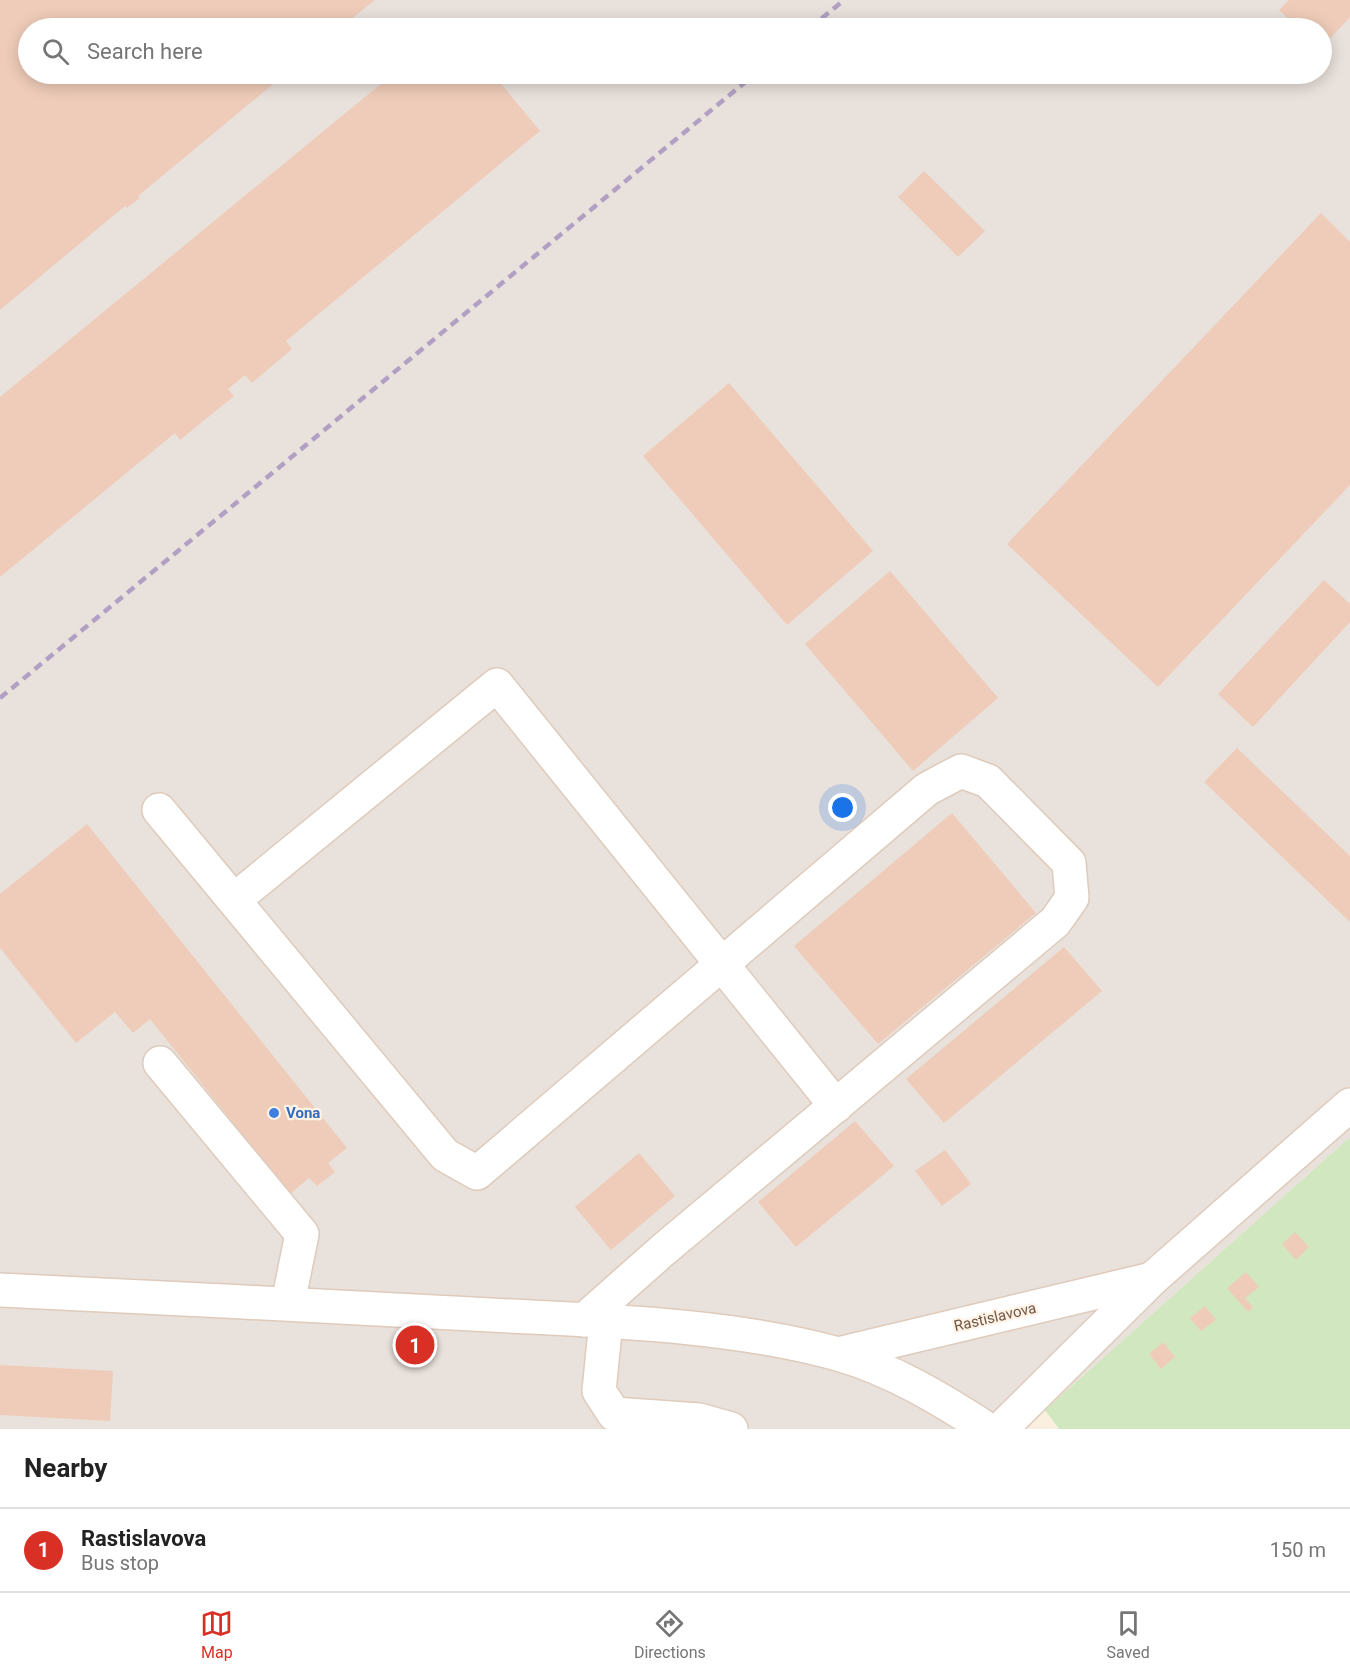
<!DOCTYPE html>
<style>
:root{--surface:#fff;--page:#f2f2f2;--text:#222;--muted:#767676;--line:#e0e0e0;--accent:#d93025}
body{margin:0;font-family:Roboto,sans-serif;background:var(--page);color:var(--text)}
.you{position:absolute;left:843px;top:808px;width:21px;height:21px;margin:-15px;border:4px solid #fff;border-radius:50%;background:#1a73e8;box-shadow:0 0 0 9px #1a73e833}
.badge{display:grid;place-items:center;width:39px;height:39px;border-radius:50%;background:var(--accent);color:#fff;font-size:20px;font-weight:700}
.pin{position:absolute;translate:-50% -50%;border:3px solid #fff;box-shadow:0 2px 6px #0006}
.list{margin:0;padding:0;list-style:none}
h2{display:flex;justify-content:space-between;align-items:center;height:78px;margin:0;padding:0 24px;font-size:26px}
h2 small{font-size:20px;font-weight:400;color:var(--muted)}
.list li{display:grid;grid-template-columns:39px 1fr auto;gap:18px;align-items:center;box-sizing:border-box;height:84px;padding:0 24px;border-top:2px solid var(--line)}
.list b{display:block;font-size:22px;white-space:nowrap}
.list p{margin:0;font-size:20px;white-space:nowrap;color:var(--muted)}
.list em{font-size:20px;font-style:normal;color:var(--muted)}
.icon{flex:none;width:33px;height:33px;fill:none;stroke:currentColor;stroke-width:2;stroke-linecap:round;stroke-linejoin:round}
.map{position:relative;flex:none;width:1350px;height:1429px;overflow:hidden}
.search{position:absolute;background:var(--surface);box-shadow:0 3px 15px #0003;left:18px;right:18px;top:18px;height:66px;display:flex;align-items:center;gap:15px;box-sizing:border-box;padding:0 21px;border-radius:33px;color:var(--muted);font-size:22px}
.sheet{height:162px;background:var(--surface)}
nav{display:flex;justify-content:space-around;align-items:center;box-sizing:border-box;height:84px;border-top:2px solid var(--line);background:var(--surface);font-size:16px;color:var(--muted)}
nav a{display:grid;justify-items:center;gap:3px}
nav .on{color:var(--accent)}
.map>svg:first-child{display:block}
</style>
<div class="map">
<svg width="1350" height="1429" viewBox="0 0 1350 1429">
<rect width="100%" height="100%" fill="#fbefe0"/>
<!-- industrial -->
<path fill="#e9e1db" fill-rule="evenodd" d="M0 0H1350V1137L1045 1410 977 1429H0ZM28 28H1322V74H28Z"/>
<!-- green -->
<polygon fill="#d1e7c0" points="1350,1137 1350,1429 1059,1429 1045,1410"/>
<!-- building -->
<g fill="#efccb9">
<polygon points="0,0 375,0 340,28 310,28 302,19 291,28 28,28 28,74 279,74 270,82 272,85 138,196 140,198 127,208 125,206 0,310"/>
<polygon points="1289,0 1350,0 1350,17 1322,47 1322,28 1298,28 1279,10"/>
<polygon points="393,74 493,74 540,131 286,341 292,349 252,383 245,375 228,389 234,396 180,440 175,433 0,577 0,397"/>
<polygon points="924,171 985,231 958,257 898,197"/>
<polygon points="1321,213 1350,242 1350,485 1158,687 1007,544"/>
<polygon points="729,383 873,551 787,625 643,456"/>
<polygon points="890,571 998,698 913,771 805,644"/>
<polygon points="1324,580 1350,604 1350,622 1253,727 1218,694"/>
<polygon points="1237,748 1350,856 1350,922 1204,782"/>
<polygon points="952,813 1036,913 878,1044 794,946"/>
<polygon points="87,824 347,1148 328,1163 335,1172 317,1186 309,1178 290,1194 150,1019 133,1033 115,1012 76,1043 0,948 0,894"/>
<polygon points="1064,947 1102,991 944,1123 906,1079"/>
<polygon points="855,1121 894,1166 796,1247 758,1202"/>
<polygon points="945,1150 971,1184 942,1206 915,1171"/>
<polygon points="639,1153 675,1196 611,1250 575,1207"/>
<polygon points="1295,1232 1309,1247 1296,1260 1282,1244"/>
<polygon points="1246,1272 1259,1287 1245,1298 1253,1307 1248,1312 1227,1288"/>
<polygon points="1205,1306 1216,1320 1201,1331 1190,1318"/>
<polygon points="1163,1342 1175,1357 1161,1369 1149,1354"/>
<polygon points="0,1365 113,1371 110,1421 0,1415"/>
</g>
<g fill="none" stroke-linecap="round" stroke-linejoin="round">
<!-- minor casing -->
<g stroke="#decbbc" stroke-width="36">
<g id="minor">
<polyline points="159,810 445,1155 477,1173 927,789 961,771 988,781 1069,863 1072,898 1055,922 663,1250 584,1320"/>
<polyline points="234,900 497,685 836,1106"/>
<polyline points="160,1063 302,1234 288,1303"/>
<path d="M0 1290C164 1298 327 1306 491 1315 603 1321 729 1324 838 1354 891 1369 941 1399 987 1429"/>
<polyline points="606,1321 599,1391 614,1414 699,1420 731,1429"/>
<polyline points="838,1354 1152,1279"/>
<polyline points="1001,1429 1152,1279 1350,1105"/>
</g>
</g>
<!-- minor -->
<use href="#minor" stroke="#fff" stroke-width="33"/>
<!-- rail -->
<g stroke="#b1a0c3" stroke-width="4.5" stroke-dasharray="9 6" stroke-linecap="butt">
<polyline points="810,28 844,0"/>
<polyline points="0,698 755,74"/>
</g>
</g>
<!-- markers -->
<circle fill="#3f7fe0" stroke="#fef3e5" stroke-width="2" cx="274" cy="1113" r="6"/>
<g text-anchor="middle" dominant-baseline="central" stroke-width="4.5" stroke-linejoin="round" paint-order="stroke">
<!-- shop labels -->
<g font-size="15" font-weight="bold" fill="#366cbe" stroke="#fef3e5" text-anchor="start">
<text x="286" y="1113">Vona</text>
</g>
<!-- street labels -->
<g font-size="15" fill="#705549" stroke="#fef3e5">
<text transform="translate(995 1317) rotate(-13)">Rastislavova</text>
</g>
</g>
</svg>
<div class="you"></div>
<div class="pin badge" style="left:415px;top:1345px">1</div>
<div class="search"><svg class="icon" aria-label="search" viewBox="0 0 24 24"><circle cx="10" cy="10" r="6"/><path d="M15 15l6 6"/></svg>Search here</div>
</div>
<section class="sheet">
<h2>Nearby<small></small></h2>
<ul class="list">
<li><span class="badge">1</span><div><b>Rastislavova</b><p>Bus stop</p></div><em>150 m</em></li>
</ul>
</section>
<nav>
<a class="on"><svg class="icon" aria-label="map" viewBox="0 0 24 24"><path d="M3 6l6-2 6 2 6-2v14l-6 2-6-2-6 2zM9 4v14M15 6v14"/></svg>Map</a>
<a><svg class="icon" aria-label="directions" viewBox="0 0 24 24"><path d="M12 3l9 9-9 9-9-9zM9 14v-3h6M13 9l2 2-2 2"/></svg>Directions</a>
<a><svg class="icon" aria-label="saved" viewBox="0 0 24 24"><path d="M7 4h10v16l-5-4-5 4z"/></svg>Saved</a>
</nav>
